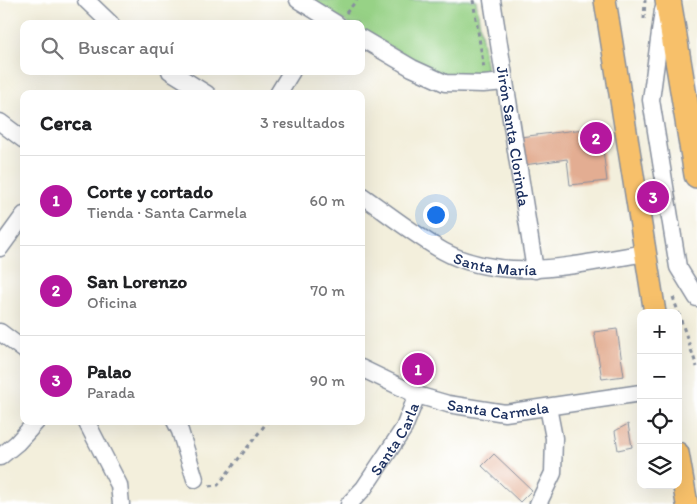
<!DOCTYPE html>
<html lang="es">
<meta charset="utf-8">
<style>
:root{--surface:#fff;--page:#f2f2f2;--text:#202124;--muted:#757577;--line:#e0e0e0;--accent:#b5179e}
body{margin:0;font-family:Itim,sans-serif;background:var(--page);color:var(--text)}
.controls{position:absolute;right:15px;bottom:15px;display:grid;overflow:hidden;border-radius:10px;box-shadow:0 5px 20px #0002}
.controls button{width:45px;height:45px;display:grid;place-items:center;padding:0;border:0;border-bottom:1px solid var(--line);background:var(--surface);color:var(--text);font:25px sans-serif}
.you{position:absolute;left:435px;top:214px;width:18px;height:18px;margin:-12px;border:4px solid #fff;border-radius:50%;background:#1a73e8;box-shadow:0 0 0 8px #1a73e833}
.badge{display:grid;place-items:center;width:32px;height:32px;border-radius:50%;background:var(--accent);color:#fff;font-size:16px;font-weight:700}
.pin{position:absolute;translate:-50% -50%;border:2px solid #fff;box-shadow:0 1px 5px #0006}
.list{margin:0;padding:0;list-style:none}
h2{display:flex;justify-content:space-between;align-items:center;height:65px;margin:0;padding:0 20px;font-size:21px}
h2 small{font-size:16px;font-weight:400;color:var(--muted)}
.list li{display:grid;grid-template-columns:32px 1fr auto;gap:15px;align-items:center;box-sizing:border-box;height:90px;padding:0 20px;border-top:1px solid var(--line)}
.list b{display:block;font-size:19px;white-space:nowrap}
.list p{margin:0;font-size:16px;white-space:nowrap;color:var(--muted)}
.list em{font-size:16px;font-style:normal;color:var(--muted)}
.icon{flex:none;width:28px;height:28px;fill:none;stroke:currentColor;stroke-width:2;stroke-linecap:round;stroke-linejoin:round}
.map{position:relative;flex:none;width:697px;height:504px;overflow:hidden}
.search{position:absolute;background:var(--surface);box-shadow:0 5px 20px #0002;left:20px;top:20px;width:345px;height:55px;display:flex;align-items:center;gap:12px;box-sizing:border-box;padding:0 18px;border-radius:10px;color:var(--muted);font-size:19px}
.panel{position:absolute;background:var(--surface);box-shadow:0 5px 20px #0002;left:20px;top:90px;width:345px;height:335px;border-radius:10px}
.map>svg:first-child{display:block}
</style>
<div class="map">
<svg width="697" height="504" viewBox="0 0 697 504">
<rect width="100%" height="100%" fill="#fff"/>
<filter id="ink" filterUnits="userSpaceOnUse"><feTurbulence type="fractalNoise" baseFrequency=".02" numOctaves="2"/><feDisplacementMap in="SourceGraphic" scale="10" xChannelSelector="R" yChannelSelector="G"/><feConvolveMatrix kernelMatrix="1 2 1 2 8 2 1 2 1" color-interpolation-filters="sRGB"/></filter>
<filter id="wash" filterUnits="userSpaceOnUse"><feTurbulence type="fractalNoise" baseFrequency=".0096" numOctaves="4" result="noise"/><feDisplacementMap in="SourceGraphic" scale="20" xChannelSelector="R" yChannelSelector="G"/><feGaussianBlur stdDeviation="1.12" result="paint"/><feColorMatrix in="noise" values="0 0 0 0 0 0 0 0 0 0 0 0 0 0 0 0 0 1.4 0 .05"/><feComposite in="paint" operator="in"/></filter>
<g filter="url(#wash)">
<rect width="100%" height="100%" fill="#f3efdc"/>
<!-- green -->
<polygon fill="#97d286" stroke="#598072" points="311,0 476,0 488,77 444,76 361,31 361,24 349,24"/>
<g id="blocks">
<!-- building -->
<g fill="#e3ad92">
<polygon points="600,127 607,181 570,185 567,159 524,165 520,137"/>
<polygon points="617,329 624,376 602,379 594,332"/>
<polygon points="628,424 632,447 618,450 615,431"/>
<polygon points="494,454 532,490 520,502 482,466"/>
</g>
</g>
</g>
<g filter="url(#ink)">
<use href="#blocks" fill-opacity="0" stroke="#878f9d" stroke-width="1"/>
<g fill="none" stroke-linecap="round" stroke-linejoin="round">
<!-- minor casing -->
<g stroke="#878f9d" stroke-width="19">
<g id="minor">
<polyline points="86,0 111,24"/>
<polyline points="298,0 337,24"/>
<path id="s1" d="M492 0 535 270"/>
<polyline points="663,10 651,100 678,267 697,298"/>
<polyline points="361,38 412,68 445,83 483,84 505,82"/>
<polyline points="170,71 207,94"/>
<polyline points="278,94 292,71"/>
<polyline points="0,122 24,140"/>
<path id="s2" d="M361 195C387 213 416 236 443 251 505 285 581 263 646 253"/>
<polyline points="0,248 24,215"/>
<polyline points="0,332 24,350"/>
<path id="s3" d="M361 368 417 395 448 404 505 413 641 393"/>
<polyline points="86,421 119,485 121,504"/>
<polyline points="175,421 180,431 195,479"/>
<polyline points="0,457 17,443 37,421"/>
<path id="s4" d="M349 504 364 488 404 428 417 395"/>
<polyline points="538,504 553,473 554,438 548,407"/>
</g>
</g>
<!-- major casing -->
<g stroke="#878f9d" stroke-width="24">
<g id="major">
<polyline points="605,0 655,313"/>
<polyline points="678,453 687,504"/>
</g>
</g>
<!-- highway casing -->
<g stroke="#878f9d" stroke-width="28">
<polyline id="highway" points="668,0 697,175"/>
</g>
<!-- path -->
<g stroke="#878f9d" stroke-width="3" stroke-dasharray="4 4" stroke-linecap="butt">
<polyline points="473,0 484,69"/>
<polyline points="346,13 357,0"/>
<polyline points="644,19 645,0"/>
<polyline points="673,297 697,367"/>
<polyline points="209,486 218,485 268,421"/>
</g>
<!-- minor -->
<use href="#minor" stroke="#fff" stroke-width="16"/>
<!-- major -->
<use href="#major" stroke="#f7c06b" stroke-width="21"/>
<!-- highway -->
<use href="#highway" stroke="#f7c06b" stroke-width="25"/>
</g>
</g>
<g text-anchor="middle" dominant-baseline="central" stroke-width="4.5" stroke-linejoin="round" paint-order="stroke">
<!-- street labels -->
<g font-size="16" fill="#1b2f5e" stroke="#fff">
<text stroke="none"><textPath href="#s1" startOffset="138">Jirón Santa Clorinda</textPath></text>
<text stroke="none"><textPath href="#s2" startOffset="154">Santa María</textPath></text>
<text stroke="none"><textPath href="#s3" startOffset="145">Santa Carmela</textPath></text>
<text stroke="none"><textPath href="#s4" startOffset="80">Santa Carla</textPath></text>
</g>
</g>
</svg>
<div class="controls">
<button>+</button>
<button>−</button>
<button><svg class="icon" aria-label="locate" viewBox="0 0 24 24"><circle cx="12" cy="12" r="6"/><path d="M12 2v4M12 18v4M2 12h4M18 12h4"/></svg></button>
<button><svg class="icon" aria-label="layers" viewBox="0 0 24 24"><path d="M12 4l9 5-9 5-9-5zM3 14l9 5 9-5"/></svg></button>
</div>
<div class="you"></div>
<div class="pin badge" style="left:418px;top:369px">1</div>
<div class="pin badge" style="left:596px;top:138px">2</div>
<div class="pin badge" style="left:653px;top:197px">3</div>
<div class="search"><svg class="icon" aria-label="search" viewBox="0 0 24 24"><circle cx="10" cy="10" r="6"/><path d="M15 15l6 6"/></svg>Buscar aquí</div>
<section class="panel">
<h2>Cerca<small>3 resultados</small></h2>
<ul class="list">
<li><span class="badge">1</span><div><b>Corte y cortado</b><p>Tienda · Santa Carmela</p></div><em>60 m</em></li>
<li><span class="badge">2</span><div><b>San Lorenzo</b><p>Oficina</p></div><em>70 m</em></li>
<li><span class="badge">3</span><div><b>Palao</b><p>Parada</p></div><em>90 m</em></li>
</ul>
</section>
</div>
